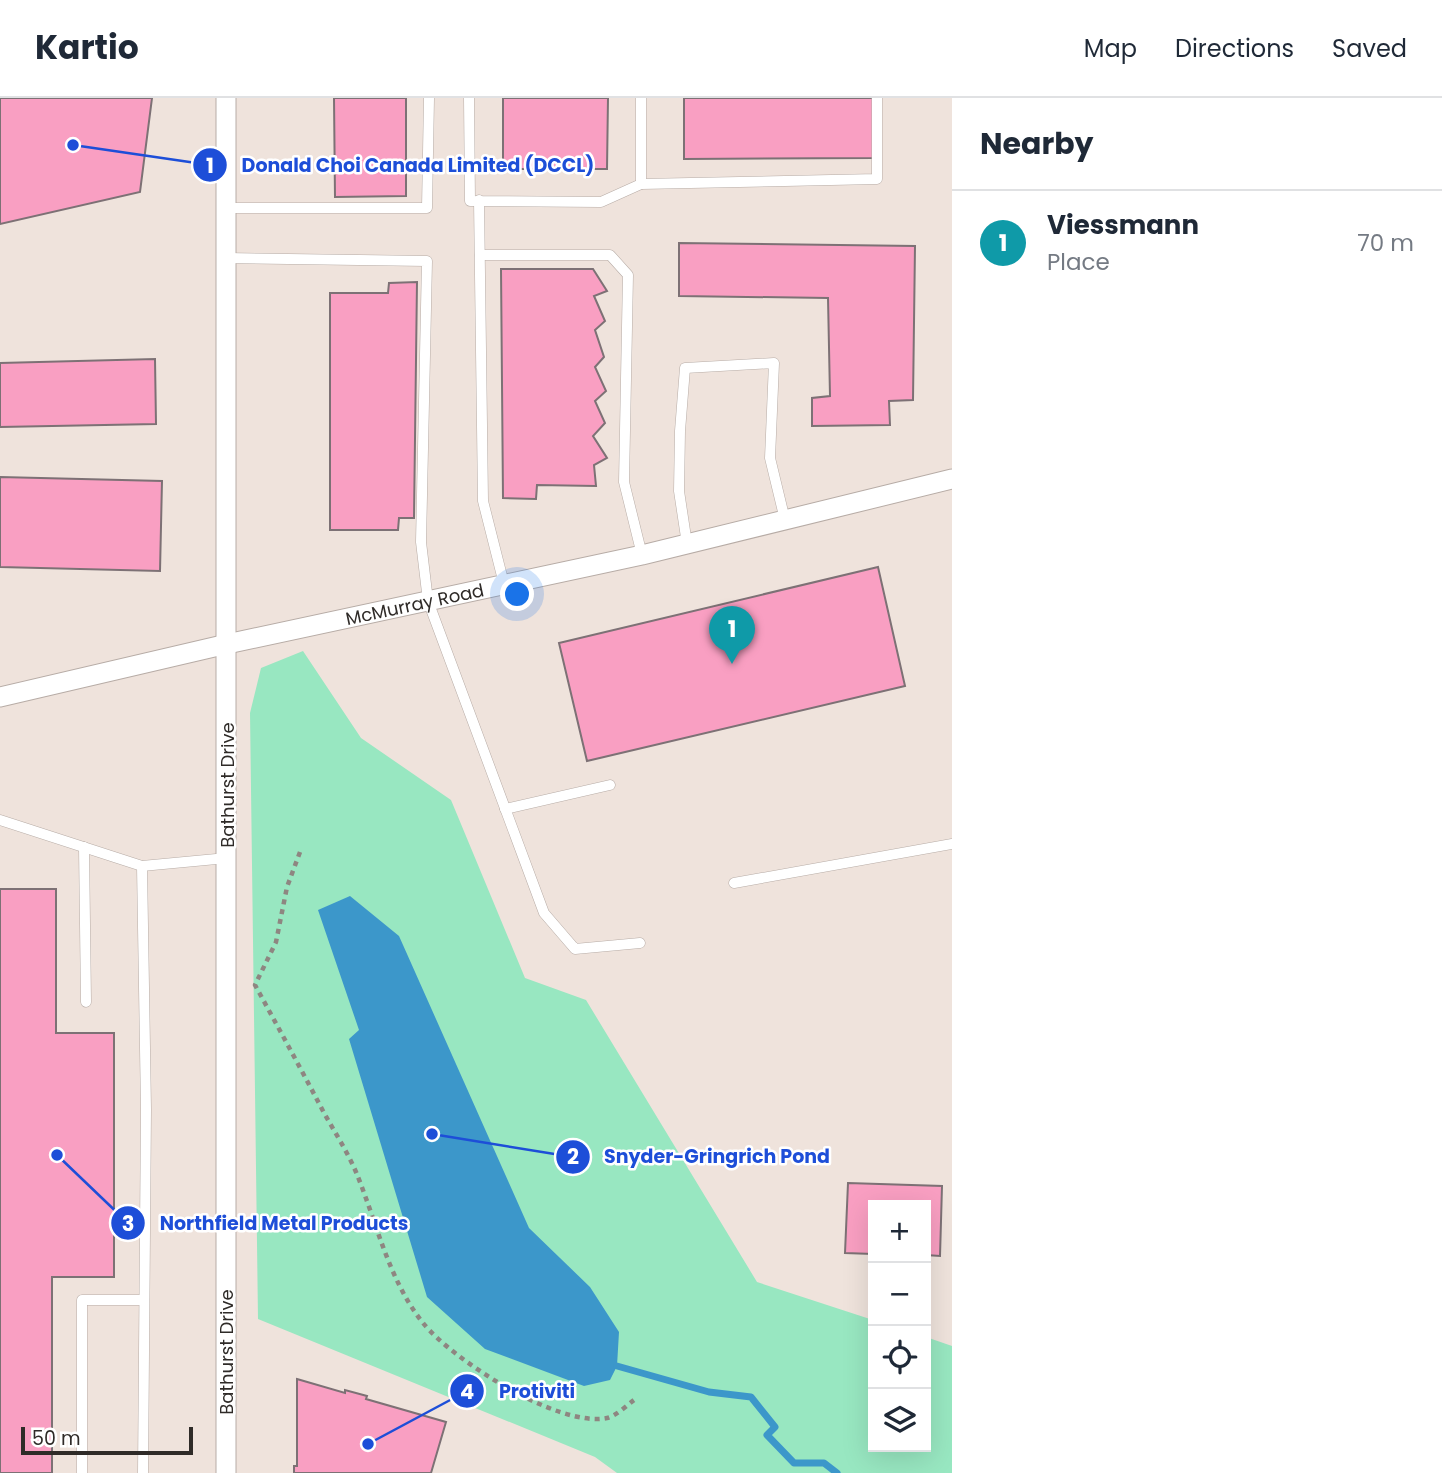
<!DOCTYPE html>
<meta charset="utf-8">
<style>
:root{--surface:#fff;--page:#f6f6f7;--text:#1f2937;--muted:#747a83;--line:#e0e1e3;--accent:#2563eb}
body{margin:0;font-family:Poppins,sans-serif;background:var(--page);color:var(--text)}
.controls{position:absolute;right:21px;bottom:21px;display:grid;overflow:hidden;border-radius:0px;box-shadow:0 7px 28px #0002}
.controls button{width:63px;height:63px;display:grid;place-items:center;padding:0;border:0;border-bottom:2px solid var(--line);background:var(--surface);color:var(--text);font:35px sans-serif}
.scale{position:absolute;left:21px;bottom:18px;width:172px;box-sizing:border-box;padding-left:7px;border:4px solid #2f2b28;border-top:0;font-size:19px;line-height:24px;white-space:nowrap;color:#2f2b28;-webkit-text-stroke:5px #fff;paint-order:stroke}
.you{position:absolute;left:518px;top:497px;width:24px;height:24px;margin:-18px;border:5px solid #fff;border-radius:50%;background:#1a73e8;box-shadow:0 0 0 10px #1a73e833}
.badge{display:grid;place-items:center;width:46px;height:46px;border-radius:50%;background:var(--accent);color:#fff;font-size:23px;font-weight:700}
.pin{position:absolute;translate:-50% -58px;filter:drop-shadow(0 2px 4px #0008)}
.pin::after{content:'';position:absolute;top:37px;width:24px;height:21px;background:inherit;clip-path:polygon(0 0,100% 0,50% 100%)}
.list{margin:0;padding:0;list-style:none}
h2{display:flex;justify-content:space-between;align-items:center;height:91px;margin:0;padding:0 28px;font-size:30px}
h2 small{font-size:23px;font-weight:400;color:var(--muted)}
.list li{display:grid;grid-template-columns:46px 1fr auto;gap:21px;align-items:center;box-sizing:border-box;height:105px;padding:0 28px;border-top:2px solid var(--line)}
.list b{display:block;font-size:26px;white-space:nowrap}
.list p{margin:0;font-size:23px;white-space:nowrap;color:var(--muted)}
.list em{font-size:23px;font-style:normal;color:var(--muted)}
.icon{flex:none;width:38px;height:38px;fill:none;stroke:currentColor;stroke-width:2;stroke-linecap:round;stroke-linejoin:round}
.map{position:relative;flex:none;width:952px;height:1375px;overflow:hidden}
header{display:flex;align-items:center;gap:42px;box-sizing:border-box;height:98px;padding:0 35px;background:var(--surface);border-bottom:2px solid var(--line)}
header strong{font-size:33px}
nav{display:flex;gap:38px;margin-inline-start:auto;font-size:24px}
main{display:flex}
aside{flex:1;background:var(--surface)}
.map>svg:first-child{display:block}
</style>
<header>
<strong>Kartio</strong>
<nav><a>Map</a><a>Directions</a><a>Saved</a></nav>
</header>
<main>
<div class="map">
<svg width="952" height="1375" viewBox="0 0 952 1375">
<rect width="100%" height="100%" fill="#efe3dc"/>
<!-- park -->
<polygon fill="#98e7c1" points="303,553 361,640 451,702 525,880 586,902 757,1184 873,1222 873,1349 926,1349 926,1239 952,1248 952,1375 617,1375 595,1359 258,1221 250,615 261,570"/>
<!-- water -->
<polygon fill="#3c97ca" points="350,798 399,838 529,1130 590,1189 619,1234 617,1268 610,1282 584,1288 485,1251 427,1199 349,941 359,932 318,812"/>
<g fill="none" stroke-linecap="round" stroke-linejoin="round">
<!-- stream -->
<polyline stroke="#3c97ca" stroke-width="7" points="617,1268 709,1294 751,1299 775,1329 767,1337 794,1365 824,1365 837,1375"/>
</g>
<!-- building -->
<g fill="#f99fc2" stroke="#7d7175" stroke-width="2">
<polygon points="0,0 152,0 140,94 0,126"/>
<polygon points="334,0 406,0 406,98 335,99"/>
<polygon points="503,0 608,0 607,71 503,71"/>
<polygon points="684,0 873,0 873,60 684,61"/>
<polygon points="679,145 915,148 913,302 889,303 890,327 812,328 812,300 830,298 828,200 679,198"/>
<polygon points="501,171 593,171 607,193 594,198 605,223 595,232 604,259 595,269 606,293 595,303 605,325 593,338 607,360 594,367 596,388 537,387 536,401 503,400"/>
<polygon points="417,184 414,420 399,420 398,432 330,432 330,195 388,195 389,185"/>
<polygon points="155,261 156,326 0,329 0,265"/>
<polygon points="0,379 162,383 160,473 0,469"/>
<polygon points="878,469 905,588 587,663 559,545"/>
<polygon points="0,791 56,791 56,935 114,935 114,1179 52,1179 52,1375 0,1375"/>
<polygon points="848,1085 942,1088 940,1158 926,1157 926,1107 873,1107 873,1156 845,1155"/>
<polygon points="297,1281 345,1295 345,1292 367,1298 366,1301 446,1324 431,1375 294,1375 294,1368 297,1368"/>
</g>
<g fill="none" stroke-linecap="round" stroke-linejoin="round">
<!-- lane casing -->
<g stroke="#b7aca6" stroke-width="11">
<g id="lane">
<polyline points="469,0 470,103 601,104 641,86 641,0"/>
<polyline points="641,86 877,81 877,0"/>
<polyline points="479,102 483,403 504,486"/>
<polyline points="226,110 427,110 429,0"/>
<polyline points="480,157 610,157 628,177 624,384 642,457"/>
<polyline points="226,160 427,163 421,444 428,503 544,815 575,851 640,845"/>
<polyline points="687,446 679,393 680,333 685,270 774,265 770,360 785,422"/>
<polyline points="505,711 610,687"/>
<polyline points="0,722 142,768 227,760"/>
<polyline points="84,749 86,904"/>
<polyline points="142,768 146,1011 143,1375"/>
<polyline points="734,785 952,746"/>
<polyline points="82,1375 82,1202 144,1202"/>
</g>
</g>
<!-- street casing -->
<g stroke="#b7aca6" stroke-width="21">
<g id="street">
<polyline points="226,0 226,1375"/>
<path id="s1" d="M0 599 227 546 642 457 952 381"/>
</g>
</g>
<!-- path -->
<path stroke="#8e8681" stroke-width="4.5" stroke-dasharray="5 5" stroke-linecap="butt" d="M300 754 287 789 276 844 255 887C278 929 301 971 323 1013 334 1033 347 1053 356 1074 377 1125 388 1181 423 1225 453 1262 558 1330 607 1320 616 1318 626 1308 634 1302"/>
<!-- lane -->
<use href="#lane" stroke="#fff" stroke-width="10"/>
<!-- street -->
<use href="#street" stroke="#fff" stroke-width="19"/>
</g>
<g text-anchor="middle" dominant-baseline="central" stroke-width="5" stroke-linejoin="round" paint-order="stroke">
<!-- street labels -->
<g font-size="18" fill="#2f2b28" stroke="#fff">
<text stroke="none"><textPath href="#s1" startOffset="425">McMurray Road</textPath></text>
<text transform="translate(227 687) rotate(-90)">Bathurst Drive</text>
<text transform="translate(226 1254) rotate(-90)">Bathurst Drive</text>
</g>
</g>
<!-- callouts -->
<path fill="none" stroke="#1d4ed8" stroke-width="2.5" d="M73 47L210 67M432 1036L573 1059M57 1057L128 1125M368 1346L467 1293"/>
<g fill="#1d4ed8" stroke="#fff" stroke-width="2.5">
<circle cx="73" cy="47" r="7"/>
<circle cx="432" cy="1036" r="7"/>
<circle cx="57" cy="1057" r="7"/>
<circle cx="368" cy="1346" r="7"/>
<circle cx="210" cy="67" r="18"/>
<circle cx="573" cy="1059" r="18"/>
<circle cx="128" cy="1125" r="18"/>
<circle cx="467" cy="1293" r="18"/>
</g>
<g font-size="21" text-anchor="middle" font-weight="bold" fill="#fff">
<text x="210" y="75">1</text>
<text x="573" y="1066">2</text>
<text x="128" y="1133">3</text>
<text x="467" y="1301">4</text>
</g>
<g font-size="19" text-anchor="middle" font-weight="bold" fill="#1d4ed8" stroke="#fff" stroke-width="5" stroke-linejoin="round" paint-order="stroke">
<text x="418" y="74">Donald Choi Canada Limited (DCCL)</text>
<text x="717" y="1065">Snyder-Gringrich Pond</text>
<text x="284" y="1132">Northfield Metal Products</text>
<text x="537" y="1300">Protiviti</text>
</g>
</svg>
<div class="controls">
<button>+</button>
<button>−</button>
<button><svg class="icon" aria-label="locate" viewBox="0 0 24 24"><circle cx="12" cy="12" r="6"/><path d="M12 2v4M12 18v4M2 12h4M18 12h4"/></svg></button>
<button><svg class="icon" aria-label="layers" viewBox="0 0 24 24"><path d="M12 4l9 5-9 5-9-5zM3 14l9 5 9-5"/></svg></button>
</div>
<div class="scale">50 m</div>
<div class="you"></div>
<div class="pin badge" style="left:732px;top:566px;background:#0f9aa8">1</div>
</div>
<aside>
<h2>Nearby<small></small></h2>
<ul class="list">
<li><span class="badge" style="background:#0f9aa8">1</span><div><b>Viessmann</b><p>Place</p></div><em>70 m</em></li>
</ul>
</aside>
</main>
